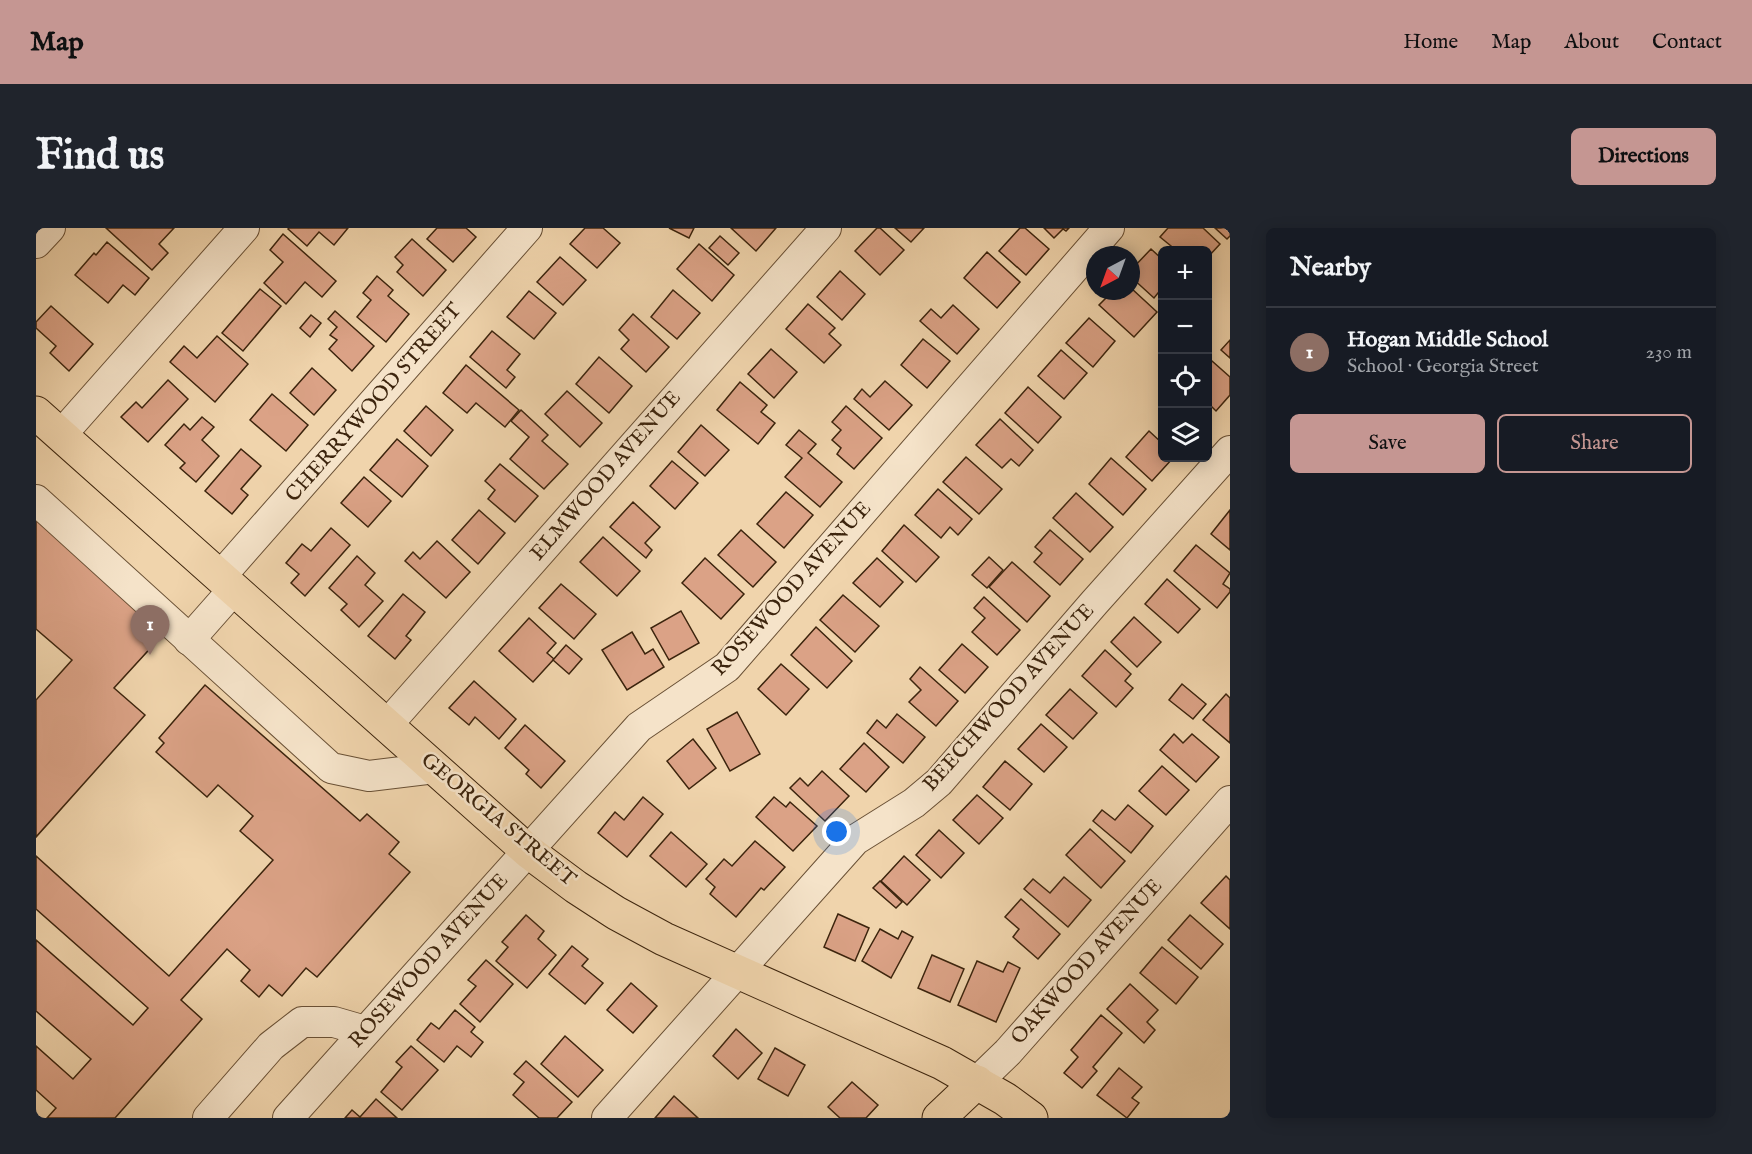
<!DOCTYPE html>
<meta charset="utf-8">
<style>
:root{--surface:#171b24;--page:#20242c;--text:#f1f3f6;--muted:#9ea1a6;--line:#363941;--accent:#c59692}
body{margin:0;font-family:"IM FELL English",serif;background:var(--page);color:var(--text)}
.controls{position:absolute;right:18px;top:18px;display:grid;overflow:hidden;border-radius:9px;box-shadow:0 3px 15px #0003}
.controls button{width:54px;height:54px;display:grid;place-items:center;padding:0;border:0;border-bottom:2px solid var(--line);background:var(--surface);color:var(--text);font:30px sans-serif}
.compass{position:absolute;left:1050px;top:18px;width:54px;height:54px;border-radius:50%;background:var(--surface);box-shadow:0 3px 15px #0003;rotate:221deg}
.you{position:absolute;left:801px;top:604px;width:21px;height:21px;margin:-15px;border:4px solid #fff;border-radius:50%;background:#1a73e8;box-shadow:0 0 0 9px #1a73e833}
.badge{display:grid;place-items:center;width:39px;height:39px;border-radius:50%;background:var(--accent);color:#fff;font-size:20px;font-weight:700}
.pin{position:absolute;translate:-50% -50px;filter:drop-shadow(0 2px 3px #0008)}
.pin::after{content:'';position:absolute;top:32px;width:21px;height:18px;background:inherit;clip-path:polygon(0 0,100% 0,50% 100%)}
.list{margin:0;padding:0;list-style:none}
h2{display:flex;justify-content:space-between;align-items:center;height:78px;margin:0;padding:0 24px;font-size:26px}
h2 small{font-size:20px;font-weight:400;color:var(--muted)}
.list li{display:grid;grid-template-columns:39px 1fr auto;gap:18px;align-items:center;box-sizing:border-box;height:90px;padding:0 24px;border-top:2px solid var(--line)}
.list b{display:block;font-size:22px;white-space:nowrap}
.list p{margin:0;font-size:20px;white-space:nowrap;color:var(--muted)}
.list em{font-size:20px;font-style:normal;color:var(--muted)}
.actions{display:flex;gap:12px;padding:18px 24px}
.actions a{flex:1;padding:14px 0;border:2px solid var(--accent);border-radius:9px;text-align:center;font-size:21px;color:var(--accent)}
.actions .main{background:var(--accent);color:#111}
.icon{flex:none;width:33px;height:33px;fill:none;stroke:currentColor;stroke-width:2;stroke-linecap:round;stroke-linejoin:round}
.map{position:relative;flex:none;width:1194px;height:890px;overflow:hidden;border-radius:9px}
header{display:flex;align-items:center;gap:36px;box-sizing:border-box;height:84px;padding:0 30px;background:var(--accent);color:#111}
header strong{font-size:28px}
nav{display:flex;gap:33px;margin-inline-start:auto;font-size:21px}
.intro{display:flex;align-items:center;justify-content:space-between;box-sizing:border-box;height:144px;padding:0 36px}
h1{margin:0;font-size:42px}
.button{padding:15px 27px;border-radius:9px;background:var(--accent);color:#111;font-size:21px;font-weight:700}
main{display:flex;gap:36px;padding:0 36px}
aside{flex:1;background:var(--surface);border-radius:9px;box-shadow:0 3px 15px #0003}
.map>svg:first-child{display:block}
</style>
<header>
<strong>Map</strong>
<nav><a>Home</a><a>Map</a><a>About</a><a>Contact</a></nav>
</header>
<div class="intro"><h1>Find us</h1><a class="button">Directions</a></div>
<main>
<div class="map">
<svg width="1194" height="890" viewBox="0 0 1194 890">
<rect width="100%" height="100%" fill="#f0d4ac"/>
<filter id="stains"><feTurbulence type="fractalNoise" baseFrequency=".00333" numOctaves="4"/><feColorMatrix values="0 0 0 0 .2 0 0 0 0 .09 0 0 0 0 .02 0 0 0 .5 -.17"/></filter>
<radialGradient id="worn" r=".72"><stop offset=".6" stop-color="#630" stop-opacity="0"/><stop offset="1" stop-color="#630" stop-opacity=".3"/></radialGradient>
<!-- building -->
<g fill="#dba286" stroke="#3c240d" stroke-width="1.5">
<polygon points="70,0 138,0 123,16 132,25 116,42"/>
<polygon points="253,0 312,0 298,17 283,4 271,18 252,1"/>
<polygon points="401,0 430,0 440,9 417,34 391,11"/>
<polygon points="549,0 567,0 584,15 561,40 534,16"/>
<polygon points="633,0 658,0 653,10"/>
<polygon points="695,0 740,0 720,23"/>
<polygon points="841,0 844,0 868,22 844,47 819,23"/>
<polygon points="859,0 888,0 875,14"/>
<polygon points="984,0 989,0 1013,21 990,47 963,23"/>
<polygon points="1008,0 1033,0 1030,3 1027,1 1018,10"/>
<polygon points="1132,0 1167,0 1184,16 1172,29 1172,22 1140,22 1124,9"/>
<polygon points="1179,0 1194,0 1194,8 1191,11"/>
<polygon points="247,6 300,53 286,69 269,54 250,76 228,55 247,34 234,22"/>
<polygon points="684,8 703,25 692,37 673,20"/>
<polygon points="376,11 410,42 387,68 361,44 367,37 359,29"/>
<polygon points="71,14 113,50 99,67 87,57 72,75 39,47 58,25 60,27"/>
<polygon points="663,16 698,47 676,73 641,41"/>
<polygon points="1115,21 1126,31 1126,60 1118,70 1095,49 1095,42"/>
<polygon points="951,24 984,54 961,80 928,50"/>
<polygon points="524,29 550,52 527,77 501,54"/>
<polygon points="804,43 829,66 806,92 781,69"/>
<polygon points="341,48 357,62 352,68 373,86 350,114 321,89 335,72 327,65"/>
<polygon points="1095,60 1121,84 1098,109 1063,77 1077,63 1095,63"/>
<polygon points="224,61 245,78 207,123 186,105"/>
<polygon points="637,62 664,85 641,111 615,89"/>
<polygon points="493,63 520,85 498,111 471,89"/>
<polygon points="772,76 799,100 793,106 805,117 788,135 750,101"/>
<polygon points="917,77 943,101 921,126 884,93 895,81 905,90"/>
<polygon points="15,78 57,116 33,143 14,125 20,118 0,100 0,94"/>
<polygon points="299,83 338,118 316,143 293,121 301,112 294,107 301,99 292,91"/>
<polygon points="597,86 633,119 610,144 585,121 593,112 583,102"/>
<polygon points="275,87 285,95 274,109 264,100"/>
<polygon points="1053,90 1079,113 1057,139 1030,115"/>
<polygon points="456,103 484,126 471,142 479,149 470,160 434,129"/>
<polygon points="181,108 212,136 179,174 134,134 148,118 161,130"/>
<polygon points="887,111 914,133 891,160 865,137"/>
<polygon points="1194,112 1194,130 1185,122"/>
<polygon points="735,121 761,144 738,170 712,146"/>
<polygon points="1025,122 1051,145 1028,171 1002,148"/>
<polygon points="563,129 596,158 573,185 540,156"/>
<polygon points="1176,133 1194,149 1194,167 1180,183 1172,175 1172,138"/>
<polygon points="430,137 483,182 469,199 440,175 431,185 407,165"/>
<polygon points="276,140 300,162 278,187 254,165"/>
<polygon points="132,152 152,171 112,214 85,189 100,174 106,180"/>
<polygon points="849,153 876,177 853,202 818,171 826,161 834,169"/>
<polygon points="704,154 731,177 725,184 739,195 722,216 681,182"/>
<polygon points="992,159 1025,189 1002,215 969,185"/>
<polygon points="531,163 566,195 544,219 509,186"/>
<polygon points="236,166 272,197 250,223 214,192"/>
<polygon points="390,178 417,202 395,228 368,203"/>
<polygon points="810,178 846,210 818,241 801,226 805,220 796,212 805,202 796,194"/>
<polygon points="485,182 512,207 506,213 532,236 508,261 474,231 493,209 475,193"/>
<polygon points="166,189 178,199 166,212 183,228 160,254 144,240 149,235 129,217 148,196 154,202"/>
<polygon points="964,191 997,222 983,238 975,231 966,240 940,217"/>
<polygon points="665,197 693,222 669,248 642,224"/>
<polygon points="763,202 780,216 772,225 806,254 784,279 749,249 766,230 750,217"/>
<polygon points="1113,203 1126,215 1126,230 1137,230 1116,253 1090,229"/>
<polygon points="361,211 392,238 366,269 334,242"/>
<polygon points="205,221 225,238 205,261 212,267 196,286 169,263"/>
<polygon points="930,229 966,261 943,286 907,254"/>
<polygon points="1075,230 1110,261 1087,287 1053,256"/>
<polygon points="636,233 662,255 639,281 614,258"/>
<polygon points="464,236 502,268 479,294 452,271 459,262 449,253"/>
<polygon points="328,249 355,273 332,299 305,275"/>
<polygon points="902,261 936,291 922,307 914,299 905,310 879,287"/>
<polygon points="750,264 777,287 748,320 721,296"/>
<polygon points="1040,265 1077,299 1054,324 1017,290"/>
<polygon points="597,274 624,299 609,315 616,322 610,330 574,299"/>
<polygon points="443,282 469,305 442,336 416,312"/>
<polygon points="1194,282 1194,322 1175,306"/>
<polygon points="0,284 131,402 78,460 109,487 0,609 0,472 36,432 0,401"/>
<polygon points="868,297 903,329 880,354 846,323"/>
<polygon points="295,300 314,317 269,368 255,355 263,346 250,335 266,316 275,323"/>
<polygon points="705,302 740,334 717,359 682,327"/>
<polygon points="1014,302 1047,331 1024,357 998,334 1006,325 999,319"/>
<polygon points="567,309 604,343 581,368 544,334"/>
<polygon points="401,313 434,344 410,370 369,333 377,324 384,331"/>
<polygon points="1160,317 1194,345 1187,356 1194,361 1194,364 1181,380 1138,343"/>
<polygon points="321,328 339,345 329,357 347,373 323,399 305,382 311,376 293,360"/>
<polygon points="953,329 967,342 951,360 936,347"/>
<polygon points="669,330 708,366 685,391 646,355"/>
<polygon points="841,330 867,354 844,379 817,355"/>
<polygon points="976,334 1014,368 991,394 953,359"/>
<polygon points="1131,351 1164,381 1142,405 1109,376"/>
<polygon points="525,356 560,386 538,411 503,380"/>
<polygon points="367,366 389,384 370,408 375,412 359,431 332,408"/>
<polygon points="807,367 843,398 819,424 784,392"/>
<polygon points="948,369 984,402 961,427 936,404 949,390 938,380"/>
<polygon points="645,383 663,415 633,432 615,400"/>
<polygon points="1098,389 1125,414 1101,439 1075,414"/>
<polygon points="493,390 520,415 511,425 518,431 497,454 463,423"/>
<polygon points="780,399 816,433 791,460 755,427"/>
<polygon points="596,404 609,426 617,421 628,439 591,462 566,422"/>
<polygon points="926,416 952,439 929,465 903,442"/>
<polygon points="530,417 546,431 533,446 517,432"/>
<polygon points="1069,422 1095,446 1089,453 1097,460 1080,479 1046,448"/>
<polygon points="745,436 773,461 750,487 722,461"/>
<polygon points="884,439 922,473 900,498 873,474 885,462 874,451"/>
<polygon points="438,453 480,491 463,511 439,489 433,497 413,480"/>
<polygon points="1146,456 1170,476 1157,491 1133,472"/>
<polygon points="169,457 324,593 331,586 363,614 353,626 374,644 281,749 270,740 246,768 233,757 223,769 205,753 214,742 191,721 145,772 166,791 79,890 11,890 20,880 0,862 0,818 37,851 55,831 0,783 0,712 97,797 112,780 0,681 0,628 133,748 237,632 204,603 217,588 182,557 171,569 120,524 128,515 123,510"/>
<polygon points="1034,461 1061,485 1037,511 1010,487"/>
<polygon points="1190,466 1194,470 1194,515 1167,492"/>
<polygon points="701,484 724,526 694,543 671,501"/>
<polygon points="861,486 889,509 867,535 831,505 841,492 850,500"/>
<polygon points="1005,496 1031,519 1008,544 982,521"/>
<polygon points="489,497 529,533 505,560 490,546 493,542 469,520"/>
<polygon points="1138,506 1147,515 1156,506 1183,529 1160,554 1124,522"/>
<polygon points="657,511 680,540 653,561 631,533"/>
<polygon points="828,515 853,539 830,564 804,541"/>
<polygon points="969,533 996,556 974,582 947,559"/>
<polygon points="1126,538 1153,562 1130,587 1103,563"/>
<polygon points="786,543 813,568 789,593 754,560 764,550 772,558"/>
<polygon points="941,567 967,590 943,616 917,592"/>
<polygon points="607,569 627,586 591,629 562,605 579,584 588,592"/>
<polygon points="738,569 750,579 754,574 781,598 757,623 720,589"/>
<polygon points="1092,577 1117,598 1095,625 1057,593 1066,582 1079,592"/>
<polygon points="1054,601 1089,633 1065,660 1030,627"/>
<polygon points="903,602 928,625 905,650 880,627"/>
<polygon points="635,604 671,636 650,659 614,628"/>
<polygon points="719,613 749,639 728,662 725,660 700,689 674,666 679,659 670,651 688,631 696,638"/>
<polygon points="868,628 894,652 871,677 845,653"/>
<polygon points="1190,648 1194,652 1194,701 1165,675"/>
<polygon points="1028,649 1055,672 1032,699 988,661 997,651 1014,665"/>
<polygon points="844,653 866,674 860,680 837,660"/>
<polygon points="985,671 1024,706 1002,731 977,709 983,701 969,689"/>
<polygon points="802,686 833,700 819,733 788,719"/>
<polygon points="490,687 508,703 502,711 520,727 491,760 460,733 472,719 466,714"/>
<polygon points="1154,687 1187,716 1165,741 1132,712"/>
<polygon points="844,701 862,711 866,703 877,709 855,750 826,733"/>
<polygon points="536,718 552,731 546,738 567,755 549,776 513,746"/>
<polygon points="1126,719 1162,749 1140,776 1104,745"/>
<polygon points="896,727 928,741 914,774 882,760"/>
<polygon points="450,732 477,756 444,794 424,776 440,758 432,752"/>
<polygon points="941,733 967,744 972,734 984,740 960,794 922,777"/>
<polygon points="595,755 621,778 597,805 571,782"/>
<polygon points="1094,756 1122,782 1111,794 1119,802 1108,815 1071,781"/>
<polygon points="419,782 439,799 435,804 447,814 435,829 421,818 408,834 381,812 395,795 403,801"/>
<polygon points="1065,787 1086,805 1057,839 1061,843 1046,860 1028,845 1042,829 1035,822"/>
<polygon points="700,801 726,825 702,851 677,828"/>
<polygon points="529,808 567,842 542,869 505,836"/>
<polygon points="375,818 402,842 366,882 345,864 366,839 360,834"/>
<polygon points="739,820 769,837 752,868 722,851"/>
<polygon points="490,833 536,874 521,890 503,890 477,867 488,854 478,846"/>
<polygon points="1083,840 1106,859 1096,870 1103,875 1091,890 1061,867"/>
<polygon points="816,854 842,877 830,890 804,890 792,879"/>
<polygon points="638,868 662,890 619,890"/>
<polygon points="340,871 361,890 309,890 316,882 324,889"/>
</g>
<g fill="none" stroke-linecap="round" stroke-linejoin="round">
<!-- minor casing -->
<g stroke="#695035" stroke-width="32">
<g id="minor">
<polyline points="0,15 14,0"/>
<polyline points="25,207 208,0"/>
<polyline points="0,272 295,540 333,548 399,540"/>
<polyline points="184,349 491,0"/>
<polyline points="153,412 198,361"/>
<polyline points="351,497 790,0"/>
<polyline points="941,854 972,824 1194,573"/>
<polyline points="172,890 235,818 266,794 298,794 329,803"/>
<polyline points="252,890 603,499 691,439 1073,0"/>
<polyline points="571,890 819,612 878,575 903,554 1058,375 1194,223"/>
</g>
</g>
<!-- major casing -->
<g stroke="#3c240d" stroke-width="35">
<g id="major">
<polyline points="0,185 493,624 540,659 580,685 628,711 906,835 969,871 995,890"/>
<polyline points="903,890 941,854"/>
</g>
</g>
<!-- minor -->
<use href="#minor" stroke="#f5e3c9" stroke-width="30"/>
<!-- major -->
<use href="#major" stroke="#f0d4ac" stroke-width="33"/>
</g>
<g text-anchor="middle" dominant-baseline="central" stroke-width="5" stroke-linejoin="round" paint-order="stroke">
<!-- street labels -->
<g font-size="21" fill="#3c240d" stroke="#f5e3c9">
<text transform="translate(338 175) rotate(-49)">CHERRYWOOD STREET</text>
<text transform="translate(570 248) rotate(-49)">ELMWOOD AVENUE</text>
<text transform="translate(756 361) rotate(-48)">ROSEWOOD AVENUE</text>
<text transform="translate(973 470) rotate(-48)">BEECHWOOD AVENUE</text>
<text transform="translate(462 592) rotate(40)">GEORGIA STREET</text>
<text transform="translate(393 733) rotate(-48)">ROSEWOOD AVENUE</text>
<text transform="translate(1051 734) rotate(-48)">OAKWOOD AVENUE</text>
</g>
</g>
<rect width="100%" height="100%" filter="url(#stains)"/>
<rect width="100%" height="100%" fill="url(#worn)"/>
</svg>
<div class="controls">
<button>+</button>
<button>−</button>
<button><svg class="icon" aria-label="locate" viewBox="0 0 24 24"><circle cx="12" cy="12" r="6"/><path d="M12 2v4M12 18v4M2 12h4M18 12h4"/></svg></button>
<button><svg class="icon" aria-label="layers" viewBox="0 0 24 24"><path d="M12 4l9 5-9 5-9-5zM3 14l9 5 9-5"/></svg></button>
</div>
<svg class="compass" viewBox="-18 -18 36 36"><path d="M0-13l5 13h-10z" fill="#e53935"/><path d="M0 13l5-13h-10z" fill="#9ea1a6"/></svg>
<div class="you"></div>
<div class="pin badge" style="left:114px;top:427px;background:#8d6e63">1</div>
</div>
<aside>
<h2>Nearby<small></small></h2>
<ul class="list">
<li><span class="badge" style="background:#8d6e63">1</span><div><b>Hogan Middle School</b><p>School · Georgia Street</p></div><em>230 m</em></li>
</ul>
<div class="actions"><a class="main">Save</a><a>Share</a></div>
</aside>
</main>
